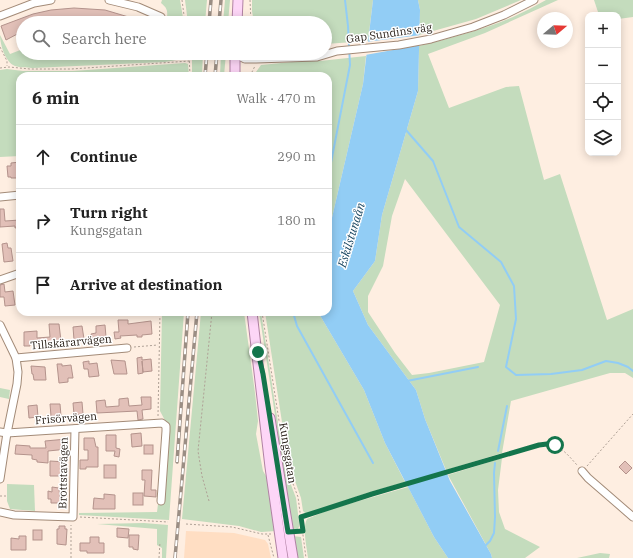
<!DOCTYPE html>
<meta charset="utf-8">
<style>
:root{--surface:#fff;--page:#f6f6f6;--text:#222;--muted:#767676;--line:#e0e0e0}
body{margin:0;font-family:"IBM Plex Serif",serif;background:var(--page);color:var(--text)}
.controls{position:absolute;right:12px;top:12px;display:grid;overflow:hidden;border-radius:8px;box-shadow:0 2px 10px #0003}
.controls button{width:36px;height:36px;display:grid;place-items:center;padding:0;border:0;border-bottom:1px solid var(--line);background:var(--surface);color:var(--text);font:20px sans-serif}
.compass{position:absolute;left:537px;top:12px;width:36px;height:36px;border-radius:50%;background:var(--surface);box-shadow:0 2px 10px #0003;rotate:71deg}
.stop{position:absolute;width:12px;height:12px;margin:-9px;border:3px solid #14754c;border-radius:50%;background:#fff}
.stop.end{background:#14754c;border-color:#fff;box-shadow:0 1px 4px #0008}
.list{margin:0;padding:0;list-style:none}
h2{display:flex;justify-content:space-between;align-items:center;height:52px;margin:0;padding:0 16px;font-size:17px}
h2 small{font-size:13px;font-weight:400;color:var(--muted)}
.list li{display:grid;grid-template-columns:26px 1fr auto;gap:12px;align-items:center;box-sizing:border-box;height:64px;padding:0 16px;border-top:1px solid var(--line)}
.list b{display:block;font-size:15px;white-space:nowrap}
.list p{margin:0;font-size:13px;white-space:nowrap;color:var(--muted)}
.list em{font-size:13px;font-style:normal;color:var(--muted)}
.icon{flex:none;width:22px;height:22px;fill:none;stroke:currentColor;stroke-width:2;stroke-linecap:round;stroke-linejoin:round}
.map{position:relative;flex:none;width:633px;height:558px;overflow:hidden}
.search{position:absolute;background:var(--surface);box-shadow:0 2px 10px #0003;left:16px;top:16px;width:316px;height:44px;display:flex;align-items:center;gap:10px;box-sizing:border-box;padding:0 14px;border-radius:22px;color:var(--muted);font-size:15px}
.panel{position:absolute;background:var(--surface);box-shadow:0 2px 10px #0003;left:16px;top:72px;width:316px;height:244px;border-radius:12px}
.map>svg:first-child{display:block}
</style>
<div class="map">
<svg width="633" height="558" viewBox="0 0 633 558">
<rect width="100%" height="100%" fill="#feeee1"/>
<!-- built -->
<polygon fill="#ffdec3" points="186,531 234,533 265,540 268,544 271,558 184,558"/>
<!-- green -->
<g fill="#c4dcbd" fill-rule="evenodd">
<path d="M162 0H180L184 23H176L167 17C168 10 166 7 161 3Z"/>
<polygon points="185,0 207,0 205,23 188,23"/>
<polygon points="225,0 230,0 228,23 223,23"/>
<polygon points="252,0 373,0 368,41 325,44 325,23 254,23 252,11"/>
<polygon points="418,0 521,0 476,19 419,35 420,10"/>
<path d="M546 0H558L485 33 428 54 449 108 506 87 519 86 544 180 560 174 607 320 633 309V378L625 373H610L511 401 502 453 446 470 425 419 416 390 368 325 353 291 375 261 382 215 418 91 419 46C451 38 482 30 513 17 524 12 535 6 546 0ZM405 179 500 305 484 362 429 373 412 375 395 353 368 312V296L383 266 392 216Z"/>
<polygon points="594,0 633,0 633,17 618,19 618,15 599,15"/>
<path d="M0 35 10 54 23 49V53H147L153 56 154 53H188V58L165 62 32 68C27 67 20 68 15 66 5 62 0 44 0 35Z"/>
<polygon points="192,53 203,53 202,76 192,76"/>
<polygon points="221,53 226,53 224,76 220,76"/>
<polygon points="366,56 363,84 331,222 328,230 328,76 253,76 261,65 302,61 320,61"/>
<polygon points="185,63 188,64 189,76 20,76 20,156 0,157 0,70 7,69 23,71 73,71"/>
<polygon points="162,312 184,312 169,520 79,515 79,513 157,512 158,504 163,504 168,426 160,411"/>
<polygon points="201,312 244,312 255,393 258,421 256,434 263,471 269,481 276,531 261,532 239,526 182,519"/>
<polygon points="259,312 261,312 285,469 296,498 299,522 299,527 297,530 293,530 284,485 285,479"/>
<polygon points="265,312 318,312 364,390 385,443 405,482 367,493 309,513 305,513 303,511 301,498 288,461"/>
<polygon points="0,388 10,390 9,399 0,397"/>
<polygon points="502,458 498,490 499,512 505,529 540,547 525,558 492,558 491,554 448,475"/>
<polygon points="7,484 34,485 35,511 10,509 7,501"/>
<path d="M408 487 434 537 448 558H308C307 548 302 528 307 519L331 509Z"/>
<polygon points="144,523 168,525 166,558 162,558 162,548 157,545 157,529 97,524"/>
<polygon points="292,536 301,537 304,558 296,558"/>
<polygon points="600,553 610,554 609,558 577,558"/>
</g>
<!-- water -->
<polygon fill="#92cdf5" points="373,0 418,0 420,10 418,91 382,215 375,261 353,291 368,325 416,390 425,419 450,481 491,554 492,558 448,558 434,537 385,443 364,390 318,312 328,312 328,230 331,222 363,84"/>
<!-- pier -->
<polygon fill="#feeee1" points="421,35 421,45 365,55 366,42"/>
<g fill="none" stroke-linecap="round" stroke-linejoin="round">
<!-- stream -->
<g stroke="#92cdf5" stroke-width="2">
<polyline points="406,130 433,161 459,227 501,262 514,286 516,319 506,367 516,375 551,374 582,370 606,361 618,363 628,367 633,371"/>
<polyline points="328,178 350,65 348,26 345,0"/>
<polyline points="293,312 297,326 373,463"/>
<polyline points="407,381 478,367"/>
<polyline points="498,451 507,406"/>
<polyline points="486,545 490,541 494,533 495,517 494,473 495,463"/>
</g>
</g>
<!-- building -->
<g fill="#e2c0b8" stroke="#b4938c">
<polygon points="74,8 105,10 142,21 142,23 105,23 97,21 97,23 78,21 61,22 61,23 23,23 23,31 6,40 1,26 33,14 51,10"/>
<polygon points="20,162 20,178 11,178 11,177 8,177 7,166 11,166 11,163"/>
<polygon points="0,209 4,209 5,221 20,220 20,227 15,228 15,226 0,227"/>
<polygon points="7,243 8,248 11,248 13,261 4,262 2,244"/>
<polygon points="4,284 5,292 13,291 15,305 5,306 4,297 0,297 0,285"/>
<polygon points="118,320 128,320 128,324 151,321 152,334 142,335 142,337 137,337 137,335 120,336 121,338 115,339 114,332 119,332"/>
<polygon points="49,324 59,324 61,341 52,342 52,344 46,344 46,343 30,344 30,346 24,346 24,332 37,331 37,338 50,337"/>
<polygon points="105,325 106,337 97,338 97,340 92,341 91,334 96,333 96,326"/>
<polygon points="82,326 84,339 74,340 73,327"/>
<polygon points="142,357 142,360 151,359 152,371 143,372 142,361 143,373 138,374 137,358"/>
<polygon points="111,360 125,361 127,374 114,374"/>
<polygon points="89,361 89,364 97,363 99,376 89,377 88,369 84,369 83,362"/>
<polygon points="57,364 62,364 62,366 71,365 73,378 68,378 68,382 59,383"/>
<polygon points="31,366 45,367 46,380 34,380 33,374 32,374"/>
<polygon points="141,397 151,397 151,409 142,410 143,419 138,420 137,411 97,413 96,401 105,400 106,407 119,406 119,399 128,398 129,406 142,405"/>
<polygon points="82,402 83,414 74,415 73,403"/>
<polygon points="50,404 60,404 61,416 51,416"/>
<polygon points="37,405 38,417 29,418 28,406"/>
<polygon points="141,433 142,446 132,447 131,434"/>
<polygon points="106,435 116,435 116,448 120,449 119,457 114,456 115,451 106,451"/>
<polygon points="84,438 94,438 96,447 98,447 98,467 86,467 86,469 80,469 80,460 88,460 88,450 84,450"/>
<polygon points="67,439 68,449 48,451 48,463 37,462 37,460 32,459 32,455 15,454 16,445 30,446 30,448 46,448 45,441"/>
<rect x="144" y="445" width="9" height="9"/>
<polygon points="50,461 66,462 65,476 50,476"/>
<polygon points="625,461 632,468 626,474 619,467"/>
<rect x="104" y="465" width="12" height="13"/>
<polygon points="142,470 152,470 151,490 156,490 156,497 144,496 145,480 142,480"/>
<polygon points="52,487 59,488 60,499 62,503 51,503 51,499 48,499 48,491 52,492"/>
<rect x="133" y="493" width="10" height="12"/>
<polygon points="104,494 115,495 115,509 93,509 94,498 104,499"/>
<polygon points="59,526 65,526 65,529 67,529 66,545 57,544 57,529 59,529"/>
<polygon points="117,528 129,529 128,538 117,537"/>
<rect x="33" y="530" width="9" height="10"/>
<polygon points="129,535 139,535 138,550 133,549 133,547 129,547"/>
<polygon points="19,536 26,536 26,550 11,550 11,538 19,539"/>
<polygon points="90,537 99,537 99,543 104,543 104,553 87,553 87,551 80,551 80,543 90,543"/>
</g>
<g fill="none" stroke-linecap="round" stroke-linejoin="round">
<!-- minor casing -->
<g stroke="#a38b78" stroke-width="9">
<g id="minor">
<polyline points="109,0 138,7 161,17"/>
<polyline points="0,16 34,3 51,0"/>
<polyline points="235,54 245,59 256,59 317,57 337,51 399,45 431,39 473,27 504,15 534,0"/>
<polyline points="0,197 20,195"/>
<polyline points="0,280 20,273"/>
<polyline points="0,325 16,358 18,372 17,384 7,433 0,479"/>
<polyline points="16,358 127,348"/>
<polyline points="0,432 7,433 162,423 166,426 166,431 161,501"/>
<polyline points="582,471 588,478 633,517"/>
<polyline points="0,512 14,515 73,517 75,429"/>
</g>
</g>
<!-- major casing -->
<g stroke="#b082a4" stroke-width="11">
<g id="major">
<polyline points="237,23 238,0"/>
<polyline points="235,76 235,53"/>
<polyline points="252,312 270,467 283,558"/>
<polyline points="270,418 293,558"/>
</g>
</g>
<!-- path -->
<g stroke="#afa196" stroke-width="1" stroke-dasharray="2 2" stroke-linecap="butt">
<polyline points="182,0 185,23"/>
<polyline points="250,0 251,23"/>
<polyline points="168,20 173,23"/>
<polyline points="0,47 7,61 7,66"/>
<polyline points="189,53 190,76"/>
<polyline points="0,68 9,67 30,69 71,69 190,61"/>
<polyline points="250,76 255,66"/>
<polyline points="262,312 283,446"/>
<polyline points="134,347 158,345"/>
<polyline points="158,416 160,312"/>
<polyline points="286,465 298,497 306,558"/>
<polyline points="587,466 633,414"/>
<polyline points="0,496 6,496"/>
<polyline points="209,501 202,476 198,451 212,312"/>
<polyline points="80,517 168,522"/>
<path d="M301 517 371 494 543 444C559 443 567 454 577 465"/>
<polyline points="186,524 232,527 262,534 271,534"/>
<polyline points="268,535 274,558"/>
<polyline points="71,558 71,525"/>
<polyline points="159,558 160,542"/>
</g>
<!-- minor -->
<use href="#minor" stroke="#fff" stroke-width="7"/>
<!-- major -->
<use href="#major" stroke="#fdd6f7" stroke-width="9"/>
<!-- rail casing -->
<g stroke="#9b8e84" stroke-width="3.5">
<g id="rail">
<polyline points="209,23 211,0"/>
<polyline points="219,23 221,0"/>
<polyline points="205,76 207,53"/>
<polyline points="215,76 217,53"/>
<polyline points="177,462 188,312"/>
<polyline points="175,558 197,312"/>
</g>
</g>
<!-- rail -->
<use href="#rail" stroke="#fff" stroke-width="2" stroke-dasharray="6" stroke-linecap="butt"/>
</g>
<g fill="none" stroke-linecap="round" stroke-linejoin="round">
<!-- route -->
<polyline stroke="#14754c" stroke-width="5" points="258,352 263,374 288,532 303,531 301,517 372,494 539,445 547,444 555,445"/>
</g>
<g text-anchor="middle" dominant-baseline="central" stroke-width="3" stroke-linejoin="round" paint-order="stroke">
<!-- street labels -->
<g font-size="11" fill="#241b13" stroke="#fff">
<text transform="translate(389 33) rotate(-8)">Gap Sundins väg</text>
<text transform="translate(71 342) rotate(-5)">Tillskärarvägen</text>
<text transform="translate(66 418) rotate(-4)">Frisörvägen</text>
<text transform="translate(288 453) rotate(81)">Kungsgatan</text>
<text transform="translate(63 473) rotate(-89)">Brottstavägen</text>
</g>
<!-- water labels -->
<g font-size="12" font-style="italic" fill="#1a4762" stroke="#fff">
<text transform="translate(351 235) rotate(-73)">Eskilstunaån</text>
</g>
</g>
</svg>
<div class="controls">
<button>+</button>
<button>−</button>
<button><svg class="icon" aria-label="locate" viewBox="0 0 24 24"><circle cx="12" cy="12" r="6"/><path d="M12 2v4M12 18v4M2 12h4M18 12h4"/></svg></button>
<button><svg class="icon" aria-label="layers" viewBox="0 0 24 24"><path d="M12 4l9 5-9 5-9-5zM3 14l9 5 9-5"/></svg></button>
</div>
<svg class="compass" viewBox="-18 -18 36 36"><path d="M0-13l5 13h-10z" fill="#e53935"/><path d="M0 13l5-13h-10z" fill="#767676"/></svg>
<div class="stop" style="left:555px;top:445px"></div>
<div class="stop end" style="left:258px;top:352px"></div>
<div class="search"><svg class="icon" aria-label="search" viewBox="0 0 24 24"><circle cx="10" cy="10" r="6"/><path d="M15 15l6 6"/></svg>Search here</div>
<section class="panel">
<h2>6 min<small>Walk · 470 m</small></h2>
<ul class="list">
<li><svg class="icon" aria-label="ahead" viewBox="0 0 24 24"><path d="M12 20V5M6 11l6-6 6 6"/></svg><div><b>Continue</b></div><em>290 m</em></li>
<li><svg class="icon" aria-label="right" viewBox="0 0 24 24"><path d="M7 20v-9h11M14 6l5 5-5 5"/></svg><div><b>Turn right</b><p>Kungsgatan</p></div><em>180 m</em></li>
<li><svg class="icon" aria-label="arrive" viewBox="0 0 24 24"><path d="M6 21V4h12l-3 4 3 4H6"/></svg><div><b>Arrive at destination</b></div></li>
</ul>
</section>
</div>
